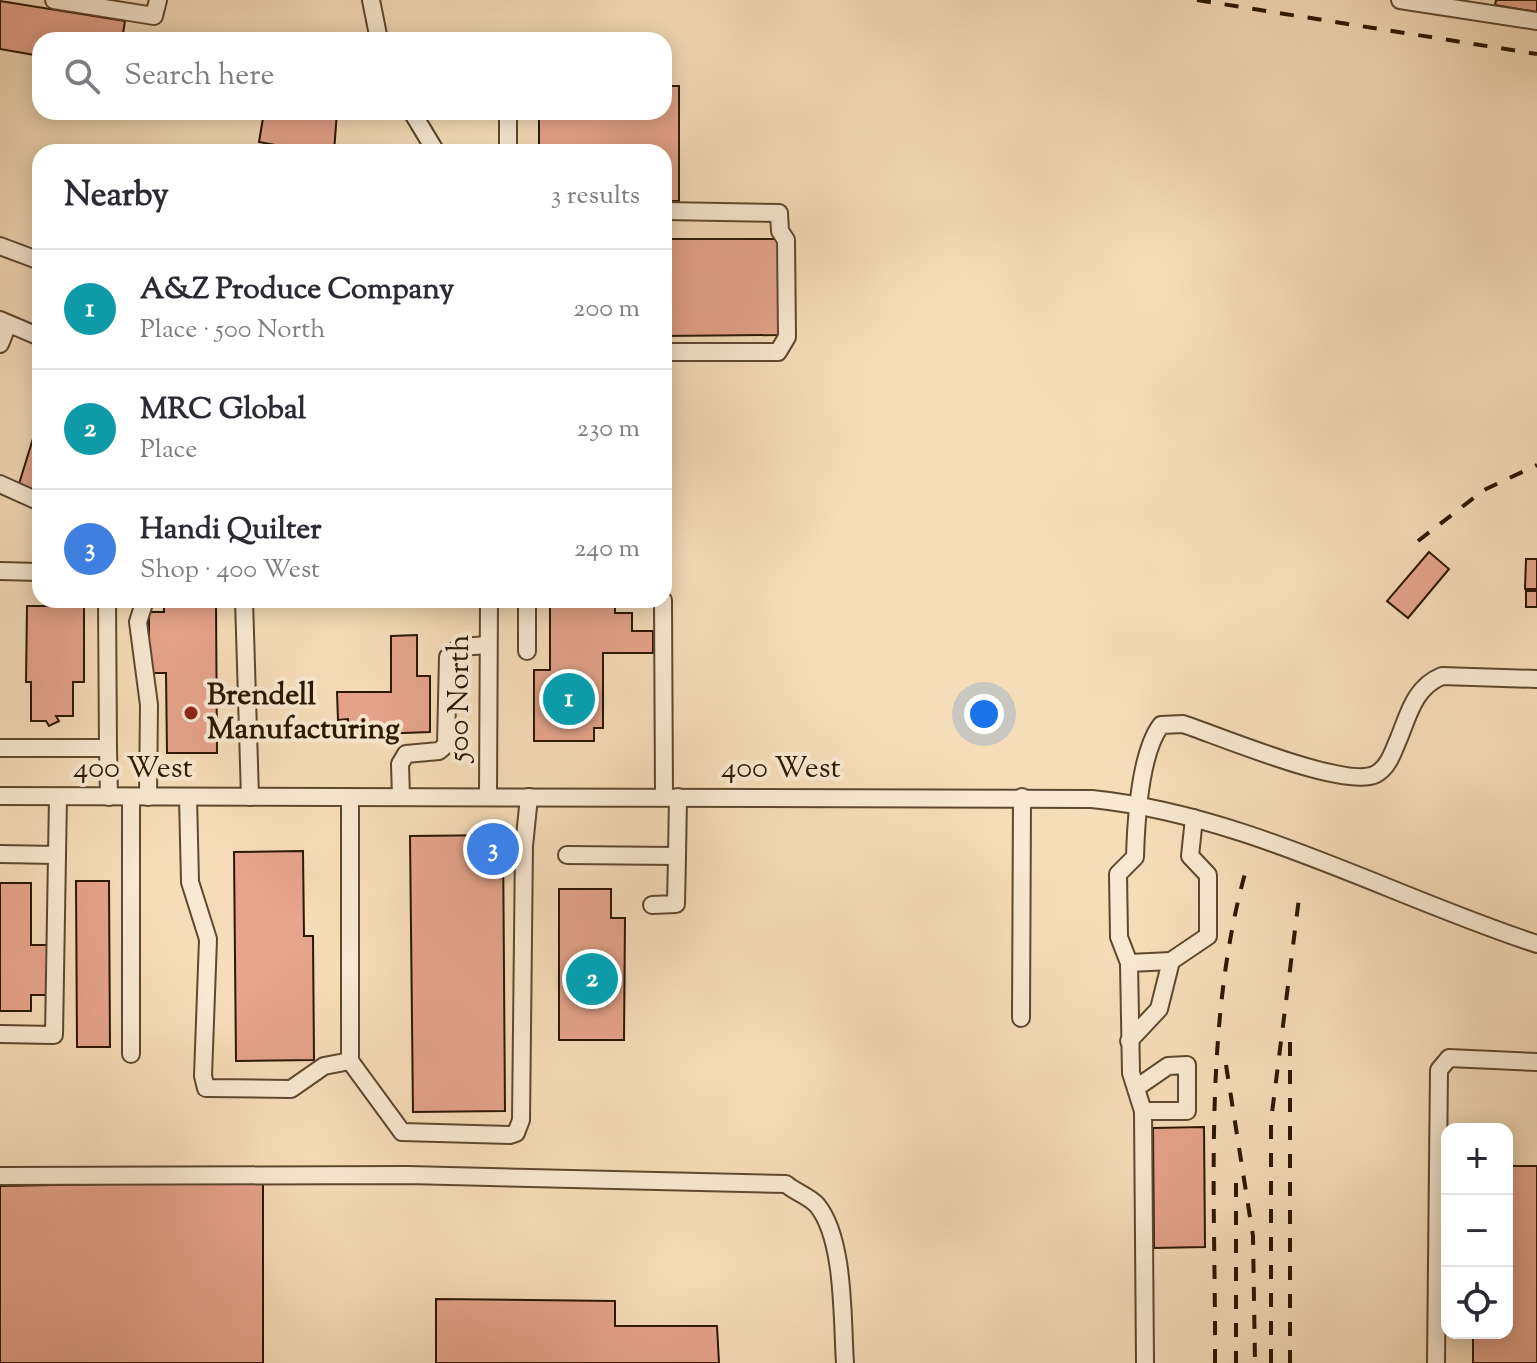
<!DOCTYPE html>
<meta charset="utf-8">
<style>
:root{--surface:#fff;--page:#f7f7f7;--text:#2b2b33;--muted:#7c7c81;--line:#e1e1e2;--accent:#8f2418}
body{margin:0;font-family:"Sorts Mill Goudy",serif;background:var(--page);color:var(--text)}
.controls{position:absolute;right:24px;bottom:24px;display:grid;overflow:hidden;border-radius:16px;box-shadow:0 4px 20px #0003}
.controls button{width:72px;height:72px;display:grid;place-items:center;padding:0;border:0;border-bottom:2px solid var(--line);background:var(--surface);color:var(--text);font:40px sans-serif}
.you{position:absolute;left:984px;top:714px;width:28px;height:28px;margin:-20px;border:6px solid #fff;border-radius:50%;background:#1a73e8;box-shadow:0 0 0 12px #1a73e833}
.badge{display:grid;place-items:center;width:52px;height:52px;border-radius:50%;background:var(--accent);color:#fff;font-size:26px;font-weight:700}
.pin{position:absolute;translate:-50% -50%;border:4px solid #fff;box-shadow:0 2px 8px #0006}
.list{margin:0;padding:0;list-style:none}
h2{display:flex;justify-content:space-between;align-items:center;height:104px;margin:0;padding:0 32px;font-size:34px}
h2 small{font-size:26px;font-weight:400;color:var(--muted)}
.list li{display:grid;grid-template-columns:52px 1fr auto;gap:24px;align-items:center;box-sizing:border-box;height:120px;padding:0 32px;border-top:2px solid var(--line)}
.list b{display:block;font-size:30px;white-space:nowrap}
.list p{margin:0;font-size:26px;white-space:nowrap;color:var(--muted)}
.list em{font-size:26px;font-style:normal;color:var(--muted)}
.icon{flex:none;width:44px;height:44px;fill:none;stroke:currentColor;stroke-width:2;stroke-linecap:round;stroke-linejoin:round}
.map{position:relative;flex:none;width:1537px;height:1363px;overflow:hidden}
.search{position:absolute;background:var(--surface);box-shadow:0 4px 20px #0003;left:32px;top:32px;width:640px;height:88px;display:flex;align-items:center;gap:20px;box-sizing:border-box;padding:0 28px;border-radius:24px;color:var(--muted);font-size:30px}
.panel{position:absolute;background:var(--surface);box-shadow:0 4px 20px #0003;left:32px;top:144px;width:640px;height:464px;border-radius:24px}
.map>svg:first-child{display:block}
</style>
<div class="map">
<svg width="1537" height="1363" viewBox="0 0 1537 1363">
<rect width="100%" height="100%" fill="#f6ddb9"/>
<filter id="stains"><feTurbulence type="fractalNoise" baseFrequency=".0025" numOctaves="4"/><feColorMatrix values="0 0 0 0 .2 0 0 0 0 .09 0 0 0 0 .02 0 0 0 .5 -.17"/></filter>
<radialGradient id="worn" r=".72"><stop offset=".6" stop-color="#630" stop-opacity="0"/><stop offset="1" stop-color="#630" stop-opacity=".3"/></radialGradient>
<!-- building -->
<g fill="#e6a48b" stroke="#2b1700" stroke-width="2">
<polygon points="1496,0 1537,0 1537,12 1495,5"/>
<polygon points="0,1 125,21 122,40 40,40 40,56 0,49"/>
<polygon points="664,86 679,86 679,201 664,201 664,152 539,152 539,112 664,112"/>
<polygon points="264,112 337,112 334,152 312,152 259,142"/>
<polygon points="664,239 778,239 778,335 664,336"/>
<polygon points="40,416 40,494 18,487"/>
<polygon points="1429,552 1449,569 1408,618 1387,601"/>
<polygon points="1526,559 1537,559 1537,589 1525,589"/>
<rect x="1526" y="591" width="11" height="16"/>
<polygon points="164,600 216,600 217,753 167,753 166,673 149,673 149,612 164,612"/>
<polygon points="550,600 615,600 615,613 632,613 632,631 653,631 653,653 603,653 603,728 594,728 594,741 534,741 534,670 550,670"/>
<polygon points="27,606 84,606 84,682 73,682 73,716 56,716 59,721 49,726 46,721 31,721 31,682 26,682"/>
<polygon points="417,635 417,676 430,676 430,732 349,735 348,719 338,720 337,692 391,692 391,636"/>
<polygon points="503,835 505,1111 413,1112 410,836"/>
<polygon points="303,851 304,936 313,936 314,1060 236,1061 234,852"/>
<polygon points="76,881 109,881 110,1047 77,1047"/>
<polygon points="0,883 31,883 31,945 50,945 50,995 31,995 31,1011 0,1011"/>
<polygon points="559,889 611,889 611,918 625,918 624,1040 559,1040"/>
<polygon points="1204,1127 1205,1247 1154,1248 1153,1128"/>
<polygon points="1507,1166 1537,1166 1537,1363 1473,1363 1473,1333 1507,1333"/>
<polygon points="263,1181 263,1363 0,1363 0,1186"/>
<polygon points="436,1299 615,1301 615,1326 717,1326 719,1363 436,1363"/>
</g>
<g fill="none" stroke-linecap="round" stroke-linejoin="round">
<!-- minor casing -->
<g stroke="#5e482e" stroke-width="20">
<g id="minor">
<polyline points="54,0 154,16 158,0"/>
<polyline points="371,0 379,40"/>
<polyline points="1400,0 1537,21"/>
<polyline points="412,112 436,152"/>
<polyline points="508,152 508,112"/>
<polyline points="664,211 779,213 780,231 786,240 787,337 778,352 664,352"/>
<polyline points="0,246 40,261"/>
<polyline points="0,320 40,337"/>
<polyline points="0,344 8,324"/>
<polyline points="0,484 40,502"/>
<polyline points="0,571 40,572"/>
<polyline points="107,600 108,748"/>
<polyline points="145,600 138,622 149,705 148,797"/>
<polyline points="244,600 250,797"/>
<polyline points="527,600 527,651"/>
<polyline points="663,600 664,797"/>
<polyline points="0,748 108,748 109,797"/>
<path d="M0 796 1092 799C1247 815 1390 896 1537 944"/>
<polyline points="131,797 131,1054"/>
<polyline points="188,797 190,882 208,939 203,1076 206,1088 291,1089 324,1066 350,1061"/>
<polyline points="350,797 350,1061 402,1132 510,1135 516,1133 521,1120 524,846 529,797"/>
<polyline points="401,797 400,764 406,754 439,751 446,745 448,657 460,647 488,645"/>
<polyline points="488,797 489,600"/>
<polyline points="0,854 57,855 58,797"/>
<polyline points="567,855 677,856 678,797"/>
<polyline points="652,905 676,904 677,856"/>
<polyline points="1129,963 1171,961"/>
<polyline points="1021,1018 1022,797"/>
<polyline points="0,1034 54,1035 57,855"/>
<polyline points="1129,1041 1159,1009 1171,961 1208,936 1208,875 1190,856 1194,818"/>
<polyline points="1136,1088 1168,1066 1187,1065 1187,1111 1143,1111"/>
<path d="M0 1176 408 1175 786 1184C795 1192 809 1196 817 1205 845 1239 842 1320 845 1363"/>
<path d="M1145 1363 1143 1111 1131 1073 1129 963 1119 937 1118 874 1135 857C1136 822 1140 753 1161 725L1183 724C1219 736 1347 790 1376 774 1389 767 1393 751 1399 738 1409 713 1415 687 1442 676L1537 679"/>
<polyline points="1436,1363 1439,1070 1449,1058 1537,1062"/>
</g>
</g>
<!-- minor -->
<use href="#minor" stroke="#f9e9d2" stroke-width="16"/>
<!-- rail -->
<g stroke="#2b1700" stroke-width="4" stroke-dasharray="14 14" stroke-linecap="butt">
<polyline points="1197,0 1537,54"/>
<polyline points="1418,541 1484,490 1537,465"/>
<polyline points="1290,1042 1290,1363"/>
<polyline points="1226,1065 1253,1236 1255,1363"/>
<polyline points="1236,1183 1236,1363"/>
<path d="M1215 1363C1216 1201 1202 1026 1246 870"/>
<polyline points="1271,1363 1271,1121 1300,890"/>
</g>
</g>
<!-- markers -->
<circle fill="#8f2418" stroke="#f9e9d2" stroke-width="3" cx="191" cy="713" r="8"/>
<g text-anchor="middle" dominant-baseline="central" stroke-width="8" stroke-linejoin="round" paint-order="stroke">
<!-- poi labels -->
<g font-size="30" font-weight="bold" fill="#2b1700" stroke="#f9e9d2" text-anchor="start">
<text x="207" y="696">Brendell<tspan x="207" dy="34">Manufacturing</tspan></text>
</g>
<!-- street labels -->
<g font-size="30" fill="#2b1700" stroke="#f9e9d2">
<text transform="translate(460 698) rotate(-90)">500 North</text>
<text x="133" y="769">400 West</text>
<text x="781" y="769">400 West</text>
</g>
</g>
<rect width="100%" height="100%" filter="url(#stains)"/>
<rect width="100%" height="100%" fill="url(#worn)"/>
</svg>
<div class="controls">
<button>+</button>
<button>−</button>
<button><svg class="icon" aria-label="locate" viewBox="0 0 24 24"><circle cx="12" cy="12" r="6"/><path d="M12 2v4M12 18v4M2 12h4M18 12h4"/></svg></button>
</div>
<div class="you"></div>
<div class="pin badge" style="left:569px;top:699px;background:#0f9aa8">1</div>
<div class="pin badge" style="left:592px;top:979px;background:#0f9aa8">2</div>
<div class="pin badge" style="left:493px;top:849px;background:#3f7fe0">3</div>
<div class="search"><svg class="icon" aria-label="search" viewBox="0 0 24 24"><circle cx="10" cy="10" r="6"/><path d="M15 15l6 6"/></svg>Search here</div>
<section class="panel">
<h2>Nearby<small>3 results</small></h2>
<ul class="list">
<li><span class="badge" style="background:#0f9aa8">1</span><div><b>A&amp;Z Produce Company</b><p>Place · 500 North</p></div><em>200 m</em></li>
<li><span class="badge" style="background:#0f9aa8">2</span><div><b>MRC Global</b><p>Place</p></div><em>230 m</em></li>
<li><span class="badge" style="background:#3f7fe0">3</span><div><b>Handi Quilter</b><p>Shop · 400 West</p></div><em>240 m</em></li>
</ul>
</section>
</div>
